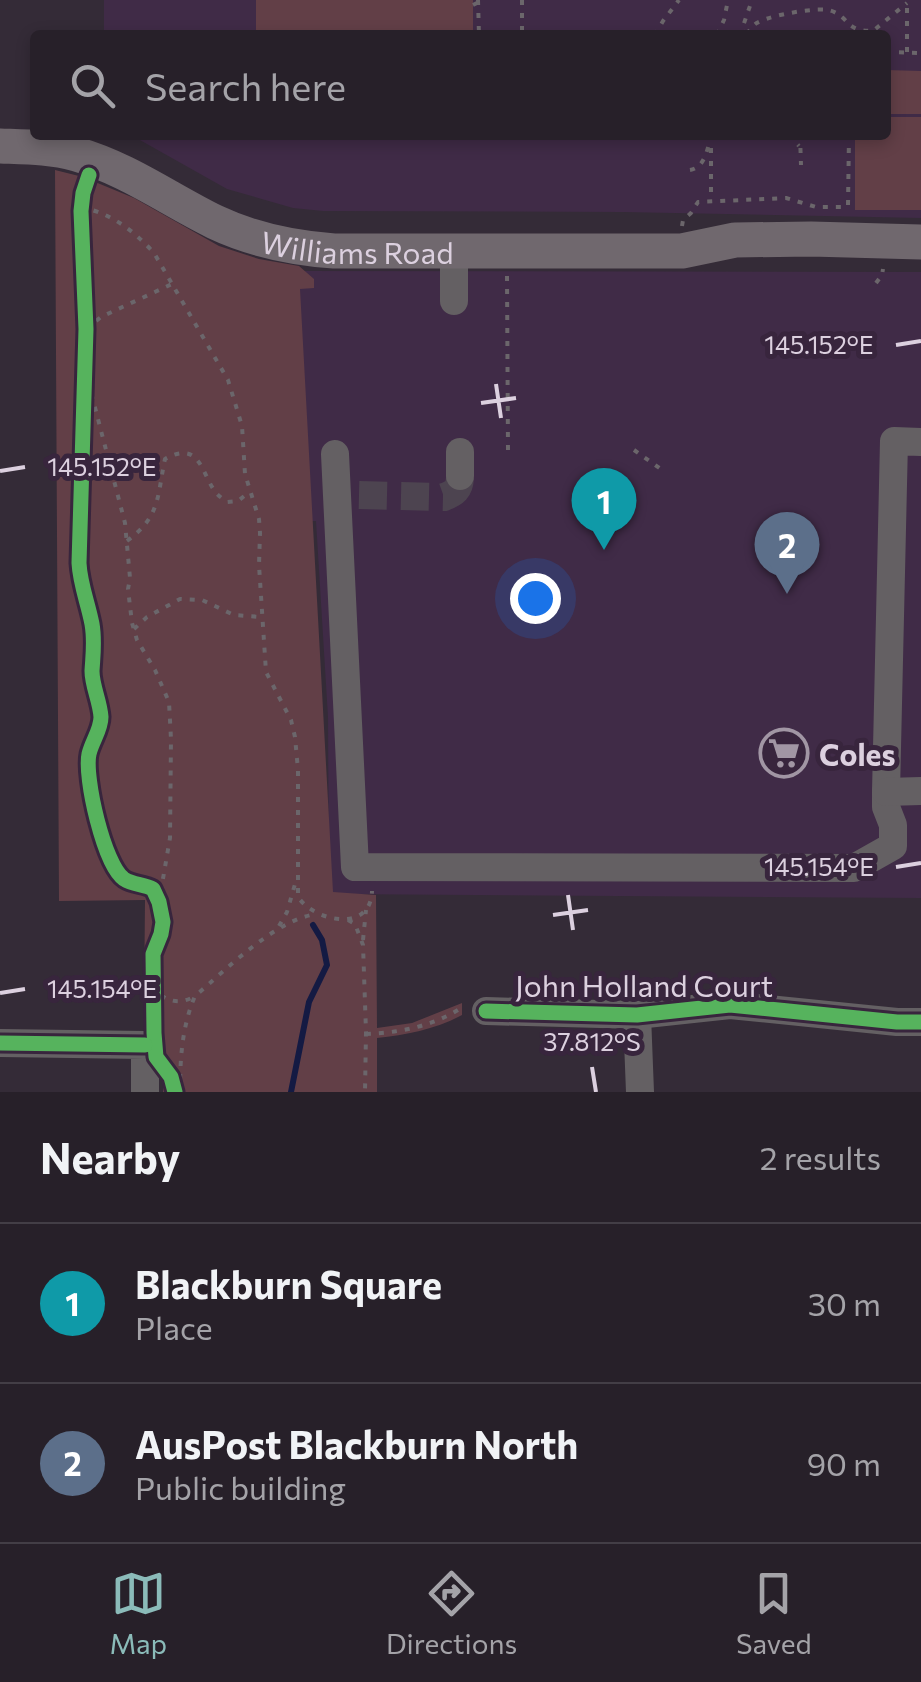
<!DOCTYPE html>
<meta charset="utf-8">
<style>
:root{--surface:#272029;--page:#332d35;--text:#f1f3f6;--muted:#a4a3a8;--line:#433e46;--accent:#8bbbb9}
body{margin:0;font-family:Commissioner,sans-serif;background:var(--page);color:var(--text)}
.you{position:absolute;left:535px;top:598px;width:35px;height:35px;margin:-25px;border:8px solid #fff;border-radius:50%;background:#1a73e8;box-shadow:0 0 0 15px #1a73e833}
.badge{display:grid;place-items:center;width:65px;height:65px;border-radius:50%;background:var(--accent);color:#fff;font-size:32px;font-weight:700}
.pin{position:absolute;translate:-50% -82px;filter:drop-shadow(0 2px 5px #0008)}
.pin::after{content:'';position:absolute;top:52px;width:35px;height:30px;background:inherit;clip-path:polygon(0 0,100% 0,50% 100%)}
.list{margin:0;padding:0;list-style:none}
h2{display:flex;justify-content:space-between;align-items:center;height:130px;margin:0;padding:0 40px;font-size:42px}
h2 small{font-size:32px;font-weight:400;color:var(--muted)}
.list li{display:grid;grid-template-columns:65px 1fr auto;gap:30px;align-items:center;box-sizing:border-box;height:160px;padding:0 40px;border-top:2px solid var(--line)}
.list b{display:block;font-size:38px;white-space:nowrap}
.list p{margin:0;font-size:32px;white-space:nowrap;color:var(--muted)}
.list em{font-size:32px;font-style:normal;color:var(--muted)}
.icon{flex:none;width:55px;height:55px;fill:none;stroke:currentColor;stroke-width:2;stroke-linecap:round;stroke-linejoin:round}
.map{position:relative;flex:none;width:921px;height:1092px;overflow:hidden}
.search{position:absolute;background:var(--surface);box-shadow:0 5px 15px #0003;left:30px;right:30px;top:30px;height:110px;display:flex;align-items:center;gap:25px;box-sizing:border-box;padding:0 35px;border-radius:10px;color:var(--muted);font-size:38px}
.sheet{height:450px;background:var(--surface)}
nav{display:flex;justify-content:space-around;align-items:center;box-sizing:border-box;height:140px;border-top:2px solid var(--line);background:var(--surface);font-size:28px;color:var(--muted)}
nav a{display:grid;justify-items:center;gap:5px}
nav .on{color:var(--accent)}
.map>svg:first-child{display:block}
</style>
<div class="map">
<svg width="921" height="1092" viewBox="0 0 921 1092">
<rect width="100%" height="100%" fill="#342b37"/>
<!-- built -->
<g fill="#402b47">
<polygon points="104,0 921,0 921,218 623,212 323,211 293,208 227,189 131,135 886,135 886,35 104,35"/>
<polygon points="291,271 921,272 921,898 329,894 328,717 316,521 307,521"/>
</g>
<!-- green -->
<g fill="#623f47">
<rect x="256" y="0" width="217" height="35"/>
<polygon points="886,70 921,71 921,114 886,114"/>
<polygon points="886,117 921,117 921,210 855,210 855,135 886,135"/>
<path d="M55 170 83 177 134 198 219 246 259 259 299 266 314 279V288L300 289 333 892 376 895 377 1028 412 1023 462 1003V1015C436 1029 406 1035 377 1038V1092H163V1005H144L145 900 59 901Z"/>
</g>
<g fill="none" stroke-linecap="round" stroke-linejoin="round">
<!-- stream -->
<polyline stroke="#141a43" stroke-width="6" points="291,1092 309,1002 327,965 322,940 313,925"/>
<!-- minor-tunnel -->
<path stroke="#4d4450" stroke-width="28" stroke-dasharray="28 14" stroke-linecap="butt" d="M359 495 444 497C455 493 460 489 460 476"/>
<!-- path -->
<g stroke="#6b666b" stroke-width="4" stroke-dasharray="5 8" stroke-linecap="butt">
<polyline points="478,0 479,35"/>
<polyline points="522,0 522,35"/>
<polyline points="473,5 483,0"/>
<polyline points="655,35 663,21 679,0"/>
<polyline points="717,35 724,20 728,0"/>
<polyline points="745,35 742,29 752,0"/>
<path d="M749 35V31C754 25 754 24 761 21 773 15 820 6 832 11 851 19 845 31 873 31L907 3"/>
<polyline points="886,52 921,53"/>
<polyline points="907,52 907,0"/>
<polyline points="711,135 711,200"/>
<polyline points="789,135 799,146"/>
<polyline points="800,135 801,165"/>
<path d="M690 170C703 168 706 154 709 144"/>
<polyline points="848,205 849,135"/>
<path d="M81 207C112 214 133 230 154 253L228 380 242 426 245 474 259 519 260 533 259 565 266 672 291 720 295 737 298 770V897C315 922 371 933 372 891"/>
<polyline points="682,226 683,220 691,213 698,202 786,198 816,207 848,207"/>
<polyline points="507,276 508,452"/>
<polyline points="876,283 882,275 883,269"/>
<polyline points="86,329 101,317 172,284"/>
<polyline points="85,369 125,523 130,578 128,589 132,623 137,640 155,670 169,702 171,739 170,838 159,902"/>
<polyline points="634,450 665,472"/>
<path d="M127 541C161 516 157 496 165 459 199 440 201 471 214 490 218 496 222 498 227 502L238 501 248 493"/>
<polyline points="134,629 147,617 180,599 202,600 234,615 261,617"/>
<polyline points="348,920 355,924 363,945 366,1032 365,1092"/>
<polyline points="279,926 287,912 295,884"/>
<polyline points="363,940 366,910"/>
<path d="M152 986C163 1001 179 1006 195 996"/>
<path d="M366 1034C398 1033 434 1026 461 1008"/>
<path d="M180 1092C180 1059 182 1026 195 996 227 969 276 919 317 914"/>
</g>
<!-- minor -->
<g stroke="#646063" stroke-width="28">
<polyline points="454,250 454,301"/>
<polyline points="335,454 355,867 854,868 893,846 893,825 886,807 886,792 894,441 921,442"/>
<polyline points="460,476 460,452"/>
<polyline points="886,792 921,791"/>
<polyline points="486,1011 637,1015 730,1005 897,1022 921,1022"/>
<polyline points="637,1015 640,1092"/>
<polyline points="0,1043 145,1045 145,1092"/>
</g>
<!-- major -->
<path stroke="#70686e" stroke-width="35" id="s1" d="M0 146C26 147 51 147 76 154 128 169 168 199 215 222 253 240 292 248 334 251H682L735 240 811 239 921 242"/>
<!-- cycleway casing -->
<g stroke="#38253d" stroke-width="21">
<g id="cycleway">
<path d="M89 175 83 193 81 211 86 329 79 563C80 584 88 603 92 624 95 641 93 654 92 671 92 686 100 701 101 717 101 730 92 741 89 754 84 777 104 865 124 879 133 885 144 884 153 889L159 902 163 922 161 934 153 954 154 1033 156 1057 171 1077 175 1092"/>
<polyline points="486,1011 637,1015 730,1005 897,1022 921,1022"/>
<polyline points="0,1043 145,1045"/>
</g>
</g>
<!-- cycleway -->
<use href="#cycleway" stroke="#56b35d" stroke-width="15"/>
</g>
<!-- ticks -->
<path fill="none" stroke="#dcd0df" stroke-width="4" d="M896 345 921 341M496 384 501 418M481 403 516 398M0 471 25 467M896 867 921 863M568 895 573 930M553 915 588 910M0 993 25 989M592 1067 596 1092"/>
<!-- icons -->
<defs>
<g id="supermarket-ring" transform="scale(2.5)"><circle r="9.5" fill="#38253d" stroke="#a196a4" stroke-width="1.5"/><path d="M-6-5.5h2.5l.6 2H6L4.5 2H-2.5L-4.4-4H-6ZM-1.5 3.2a1.3 1.3 0 1 0 .1 0ZM3 3.2a1.3 1.3 0 1 0 .1 0Z" fill="#a196a4"/></g>
</defs>
<g fill-rule="evenodd">
<use href="#supermarket-ring" x="784" y="753"/>
</g>
<g text-anchor="middle" dominant-baseline="central" stroke-width="10" stroke-linejoin="round" paint-order="stroke">
<!-- street labels -->
<g font-size="30" fill="#dcd0df" stroke="#38253d">
<text stroke="none"><textPath href="#s1" startOffset="378">Williams Road</textPath></text>
<text x="644" y="984">John Holland Court</text>
</g>
<!-- poi labels -->
<g font-size="30" font-weight="bold" fill="#dcd0df" stroke="#38253d" text-anchor="start">
<text x="819" y="753">Coles</text>
</g>
</g>
<g font-size="25" text-anchor="middle" fill="#dcd0df" stroke="#38253d" stroke-width="10" stroke-linejoin="round" paint-order="stroke">
<text x="819" y="354">145.152°E</text>
<text x="102" y="476">145.152°E</text>
<text x="819" y="876">145.154°E</text>
<text x="102" y="998">145.154°E</text>
<text x="592" y="1051">37.812°S</text>
</g>
</svg>
<div class="you"></div>
<div class="pin badge" style="left:604px;top:550px;background:#0f9aa8">1</div>
<div class="pin badge" style="left:787px;top:594px;background:#5c6f8a">2</div>
<div class="search"><svg class="icon" aria-label="search" viewBox="0 0 24 24"><circle cx="10" cy="10" r="6"/><path d="M15 15l6 6"/></svg>Search here</div>
</div>
<section class="sheet">
<h2>Nearby<small>2 results</small></h2>
<ul class="list">
<li><span class="badge" style="background:#0f9aa8">1</span><div><b>Blackburn Square</b><p>Place</p></div><em>30 m</em></li>
<li><span class="badge" style="background:#5c6f8a">2</span><div><b>AusPost Blackburn North</b><p>Public building</p></div><em>90 m</em></li>
</ul>
</section>
<nav>
<a class="on"><svg class="icon" aria-label="map" viewBox="0 0 24 24"><path d="M3 6l6-2 6 2 6-2v14l-6 2-6-2-6 2zM9 4v14M15 6v14"/></svg>Map</a>
<a><svg class="icon" aria-label="directions" viewBox="0 0 24 24"><path d="M12 3l9 9-9 9-9-9zM9 14v-3h6M13 9l2 2-2 2"/></svg>Directions</a>
<a><svg class="icon" aria-label="saved" viewBox="0 0 24 24"><path d="M7 4h10v16l-5-4-5 4z"/></svg>Saved</a>
</nav>
